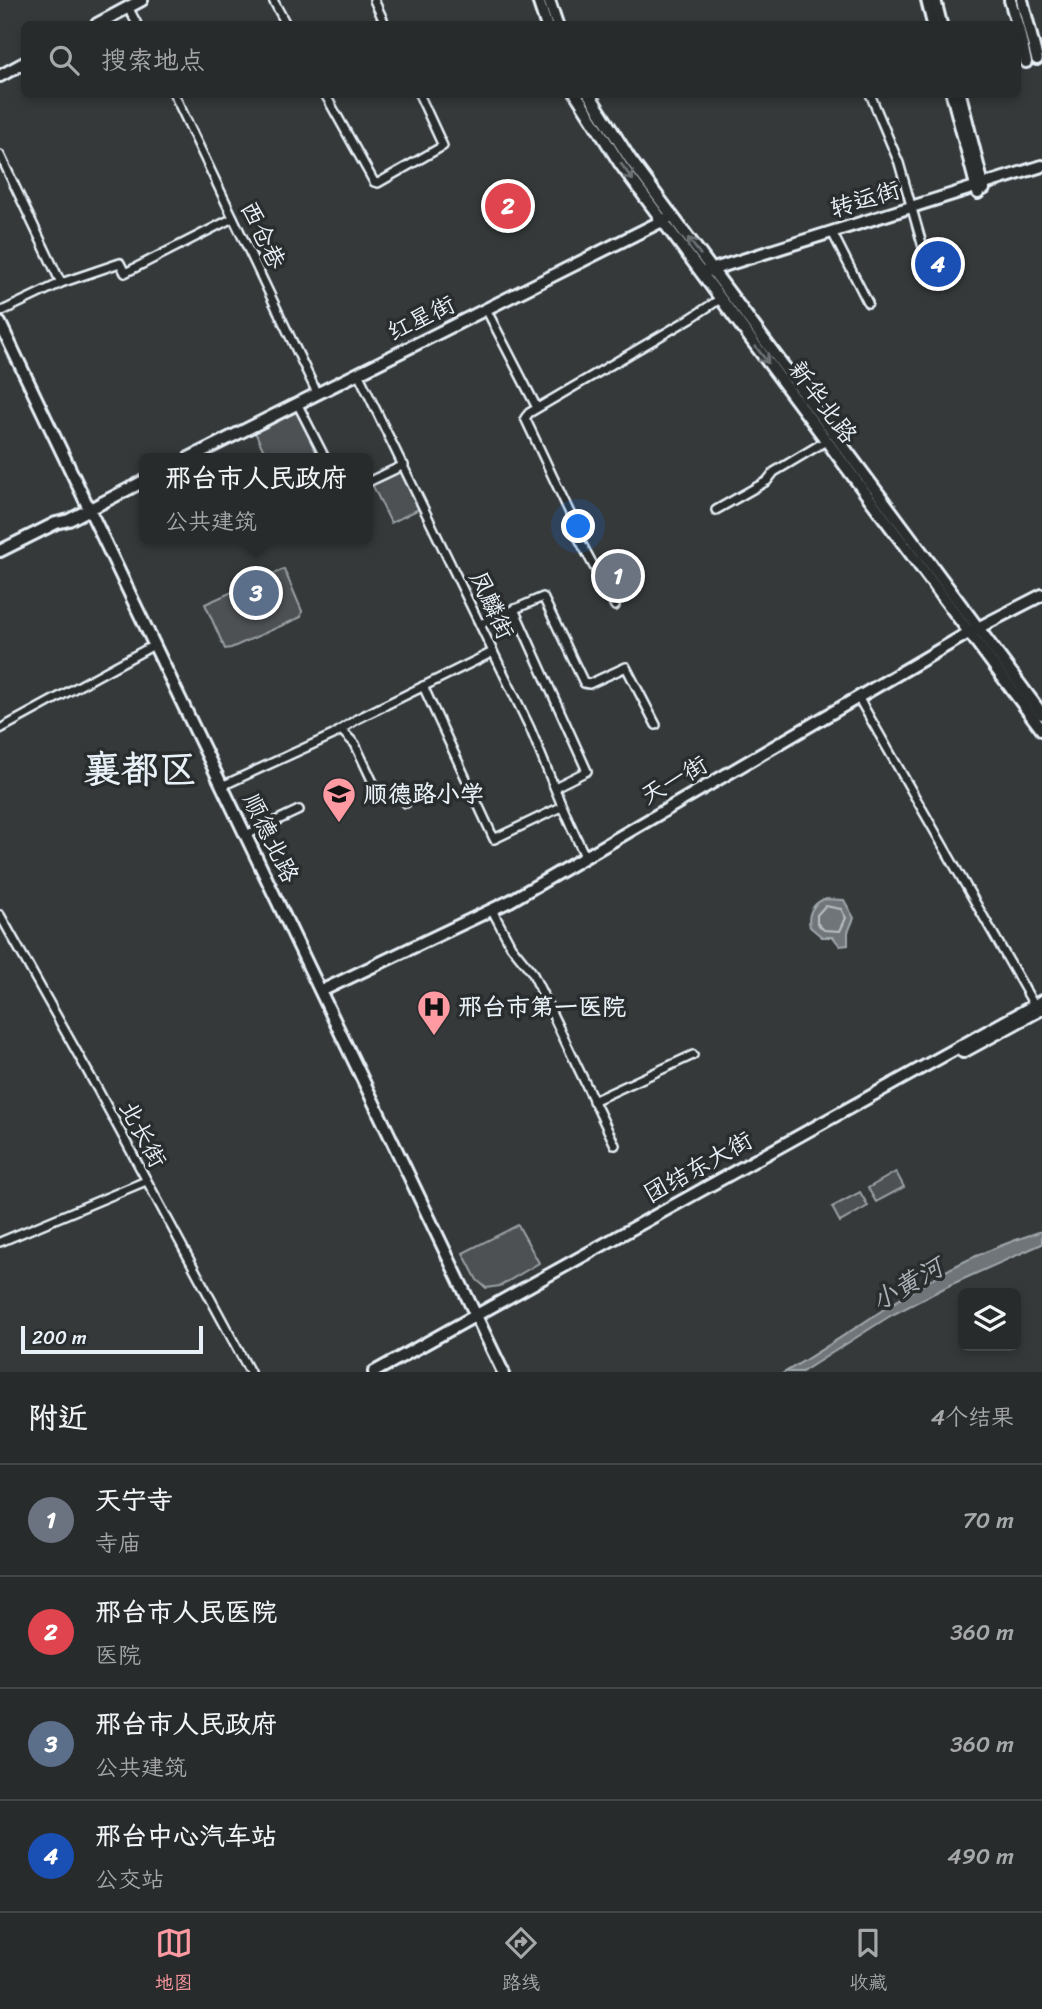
<!DOCTYPE html>
<html lang="zh">
<meta charset="utf-8">
<style>
:root{--surface:#282b2c;--page:#343738;--text:#f1f3f6;--muted:#a5a7a9;--line:#444748;--accent:#ff9aa2}
body{margin:0;font-family:Sriracha,"LXGW WenKai TC",sans-serif;background:var(--page);color:var(--text)}
.controls{position:absolute;right:21px;bottom:21px;display:grid;overflow:hidden;border-radius:10px;box-shadow:0 4px 10px #0003}
.controls button{width:63px;height:63px;display:grid;place-items:center;padding:0;border:0;border-bottom:2px solid var(--line);background:var(--surface);color:var(--text);font:35px sans-serif}
.scale{position:absolute;left:21px;bottom:18px;width:182px;box-sizing:border-box;padding-left:7px;border:4px solid #e8f1f8;border-top:0;font-size:19px;line-height:24px;white-space:nowrap;color:#e8f1f8;-webkit-text-stroke:5px #2a2d2e;paint-order:stroke}
.you{position:absolute;left:579px;top:527px;width:24px;height:24px;margin:-18px;border:5px solid #fff;border-radius:50%;background:#1a73e8;box-shadow:0 0 0 10px #1a73e833}
.badge{display:grid;place-items:center;width:46px;height:46px;border-radius:50%;background:var(--accent);color:#fff;font-size:23px;font-weight:700}
.pin{position:absolute;translate:-50% -50%;border:4px solid #fff;box-shadow:0 2px 7px #0006}
.popup{position:absolute;left:139px;top:453px;width:234px;height:91px;box-sizing:border-box;display:grid;place-content:center;border-radius:10px;background:var(--surface);filter:drop-shadow(0 2px 5px #0005);font-size:23px;white-space:nowrap;color:var(--muted)}
.popup b{font-size:26px;color:var(--text)}
.popup::after{content:'';position:absolute;left:50%;top:100%;margin-left:-14px;border:14px solid transparent;border-top-color:var(--surface)}
.list{margin:0;padding:0;list-style:none}
h2{display:flex;justify-content:space-between;align-items:center;height:91px;margin:0;padding:0 28px;font-size:30px}
h2 small{font-size:23px;font-weight:400;color:var(--muted)}
.list li{display:grid;grid-template-columns:46px 1fr auto;gap:21px;align-items:center;box-sizing:border-box;height:112px;padding:0 28px;border-top:2px solid var(--line)}
.list b{display:block;font-size:26px;white-space:nowrap}
.list p{margin:0;font-size:23px;white-space:nowrap;color:var(--muted)}
.list em{font-size:23px;font-style:normal;color:var(--muted)}
.icon{flex:none;width:38px;height:38px;fill:none;stroke:currentColor;stroke-width:2;stroke-linecap:round;stroke-linejoin:round}
.map{position:relative;flex:none;width:1042px;height:1372px;overflow:hidden}
.search{position:absolute;background:var(--surface);box-shadow:0 4px 10px #0003;left:21px;right:21px;top:21px;height:77px;display:flex;align-items:center;gap:18px;box-sizing:border-box;padding:0 24px;border-radius:10px;color:var(--muted);font-size:26px}
.sheet{height:539px;background:var(--surface)}
nav{display:flex;justify-content:space-around;align-items:center;box-sizing:border-box;height:98px;border-top:2px solid var(--line);background:var(--surface);font-size:19px;color:var(--muted)}
nav a{display:grid;justify-items:center;gap:4px}
nav .on{color:var(--accent)}
.map>svg:first-child{display:block}
</style>
<div class="map">
<svg width="1042" height="1372" viewBox="0 0 1042 1372">
<rect width="100%" height="100%" fill="#35393a"/>
<filter id="ink" filterUnits="userSpaceOnUse"><feTurbulence type="fractalNoise" baseFrequency=".0143" numOctaves="2"/><feDisplacementMap in="SourceGraphic" scale="14" xChannelSelector="R" yChannelSelector="G"/><feConvolveMatrix kernelMatrix="1 2 1 2 8 2 1 2 1" color-interpolation-filters="sRGB"/></filter>
<g filter="url(#ink)">
<!-- green -->
<g fill="#4d5152" stroke="#9aa1a5" stroke-width="2">
<polygon points="298,410 323,458 267,458 255,432"/>
<polygon points="400,471 419,509 391,523 372,484"/>
<polygon points="284,569 302,611 301,617 231,648 225,649 205,604"/>
<polygon points="896,1172 904,1187 876,1202 868,1188"/>
<polygon points="860,1192 868,1206 840,1222 832,1207"/>
<polygon points="518,1225 539,1263 500,1286 486,1288 477,1280 463,1253"/>
</g>
<!-- water -->
<g fill="#707579" stroke="#a0a7ac" stroke-width="2">
<path d="M824 899 844 900 854 918 848 932V945L840 946 833 937H822L810 927C807 915 812 904 824 899Z"/>
<path d="M1042 1231V1244L950 1285 890 1316 802 1372H785C833 1344 878 1312 925 1283 960 1261 1002 1244 1042 1231Z"/>
</g>
<g fill="none" stroke-linecap="round" stroke-linejoin="round">
<!-- shore -->
<polygon stroke="#b8bfc5" stroke-width="2" points="825,906 841,909 846,918 840,931 824,930 817,923 817,915"/>
<!-- street casing -->
<g stroke="#e8f1f8" stroke-width="12">
<g id="street">
<polyline points="273,0 286,24"/>
<polyline points="374,0 385,24"/>
<polyline points="128,7 137,24"/>
<polyline points="174,94 317,393"/>
<polyline points="325,94 374,182 378,183 443,146 419,94"/>
<polyline points="870,94 899,163 930,272 949,270"/>
<polyline points="0,155 61,283"/>
<polyline points="832,232 868,303"/>
<polyline points="486,309 537,408"/>
<polyline points="0,312 61,283 120,263 125,273 233,218"/>
<path d="M358 373 530 728C548 771 564 814 585 856"/>
<polyline points="297,403 325,458"/>
<polyline points="368,482 404,465"/>
<polyline points="716,510 767,481 774,472 826,441"/>
<polyline points="615,606 577,535 576,526 525,418 529,413 691,318 720,299"/>
<polyline points="514,609 587,771 555,787"/>
<polyline points="480,624 543,597 584,683 589,684 626,667 656,725"/>
<polyline points="423,686 494,839 561,807"/>
<polyline points="858,697 1034,1005"/>
<polyline points="0,729 154,645"/>
<polyline points="341,730 355,744 378,793 385,796 401,794 406,803"/>
<polyline points="222,786 333,735 357,719 493,652"/>
<polyline points="246,835 299,810"/>
<polyline points="492,910 511,946 532,972 615,1145"/>
<polyline points="0,915 98,1090 250,1372"/>
<polyline points="593,1101 693,1055"/>
<polyline points="0,1242 146,1181"/>
</g>
</g>
<!-- secondary casing -->
<g stroke="#e8f1f8" stroke-width="16">
<g id="secondary">
<polyline points="927,0 933,24"/>
<polyline points="935,0 941,24"/>
<polyline points="1010,0 1017,24"/>
<polyline points="1022,0 1037,59"/>
<polyline points="97,24 142,0"/>
<polyline points="1018,27 1026,62"/>
<polyline points="0,76 24,63"/>
<polyline points="952,94 978,193"/>
<polyline points="960,94 984,189"/>
<polyline points="704,272 1042,166"/>
<polyline points="0,323 503,1372"/>
<polyline points="189,458 670,217"/>
<polyline points="0,551 56,523 69,520 144,481"/>
<polyline points="321,991 510,901 970,632 1042,595"/>
<polyline points="963,1052 1042,1009"/>
<polyline points="374,1372 1042,1001"/>
</g>
</g>
<!-- primary casing -->
<g stroke="#e8f1f8" stroke-width="16">
<g id="primary">
<polyline points="538,0 546,24"/>
<polyline points="549,0 557,24"/>
<polyline points="576,94 621,165 1042,730"/>
<polyline points="589,94 630,159 1042,714"/>
</g>
</g>
<!-- street -->
<use href="#street" stroke="#2a2d2e" stroke-width="7"/>
<!-- secondary -->
<use href="#secondary" stroke="#2a2d2e" stroke-width="10"/>
<!-- primary -->
<use href="#primary" stroke="#2a2d2e" stroke-width="10"/>
</g>
<!-- one-way arrows -->
<defs><path id="oneway-shaft" d="M-6 0H5M1.5-3L5.5 0L1.5 3" fill="none" stroke-width="1.6" stroke-linecap="round" stroke-linejoin="round" transform="scale(1.75)"/></defs>
<g stroke="#6c7275">
<use href="#oneway-shaft" transform="translate(627 172) rotate(54)"/>
<use href="#oneway-shaft" transform="translate(694 246) rotate(-127)"/>
<use href="#oneway-shaft" transform="translate(762 355) rotate(53)"/>
</g>
</g>
<!-- icons -->
<defs>
<g id="school-pin" transform="scale(1.75)"><path d="M0 17L-7.5 6A9.5 9.5 0 1 1 7.5 6Z" fill="#ff9aa2" stroke="#2a2d2e"/><path d="M0-5L7-2L0 1L-7-2ZM-4 1L0 2.5L4 1V4Q0 6-4 4Z" fill="#111"/></g>
<g id="hospital-pin" transform="scale(1.75)"><path d="M0 17L-7.5 6A9.5 9.5 0 1 1 7.5 6Z" fill="#ff9aa2" stroke="#2a2d2e"/><path d="M-5-5h3v3.5h4V-5h3V5h-3V1.5h-4V5h-3Z" fill="#111"/></g>
</defs>
<g fill-rule="evenodd">
<use href="#school-pin" x="339" y="794"/>
<use href="#hospital-pin" x="434" y="1007"/>
</g>
<g text-anchor="middle" dominant-baseline="central" stroke-width="7" stroke-linejoin="round" paint-order="stroke">
<!-- street labels -->
<g font-size="24" fill="#e8f1f8" stroke="#2a2d2e">
<text transform="translate(865 199) rotate(-17)">转运街</text>
<text transform="translate(263 235) rotate(64)">西仓巷</text>
<text transform="translate(421 318) rotate(-26)">红星街</text>
<text transform="translate(823 402) rotate(53)">新华北路</text>
<text transform="translate(492 605) rotate(65)">凤麟街</text>
<text transform="translate(674 780) rotate(-30)">天一街</text>
<text transform="translate(271 838) rotate(64)">顺德北路</text>
<text transform="translate(143 1134) rotate(62)">北长街</text>
<text transform="translate(698 1167) rotate(-29)">团结东大街</text>
</g>
<!-- poi labels -->
<g font-size="24" font-weight="bold" fill="#e8f1f8" stroke="#2a2d2e" text-anchor="start">
<text x="364" y="794">顺德路小学</text>
<text x="458" y="1007">邢台市第一医院</text>
</g>
<!-- water labels -->
<g font-size="26" font-style="italic" fill="#acb3b8" stroke="#2a2d2e">
<text transform="translate(907 1284) rotate(-30)">小黄河</text>
</g>
<!-- town labels -->
<g font-size="38" font-weight="bold" fill="#e8f1f8" stroke="#2a2d2e">
<text x="140" y="769">襄都区</text>
</g>
</g>
</svg>
<div class="controls">
<button><svg class="icon" aria-label="layers" viewBox="0 0 24 24"><path d="M12 4l9 5-9 5-9-5zM3 14l9 5 9-5"/></svg></button>
</div>
<div class="scale">200 m</div>
<div class="you"></div>
<div class="pin badge" style="left:618px;top:576px;background:#6b7280">1</div>
<div class="pin badge" style="left:508px;top:206px;background:#e0444e">2</div>
<div class="pin badge" style="left:256px;top:593px;background:#5c6f8a">3</div>
<div class="popup"><b>邢台市人民政府</b>公共建筑</div>
<div class="pin badge" style="left:938px;top:264px;background:#1a4fb4">4</div>
<div class="search"><svg class="icon" aria-label="search" viewBox="0 0 24 24"><circle cx="10" cy="10" r="6"/><path d="M15 15l6 6"/></svg>搜索地点</div>
</div>
<section class="sheet">
<h2>附近<small>4个结果</small></h2>
<ul class="list">
<li><span class="badge" style="background:#6b7280">1</span><div><b>天宁寺</b><p>寺庙</p></div><em>70 m</em></li>
<li><span class="badge" style="background:#e0444e">2</span><div><b>邢台市人民医院</b><p>医院</p></div><em>360 m</em></li>
<li><span class="badge" style="background:#5c6f8a">3</span><div><b>邢台市人民政府</b><p>公共建筑</p></div><em>360 m</em></li>
<li><span class="badge" style="background:#1a4fb4">4</span><div><b>邢台中心汽车站</b><p>公交站</p></div><em>490 m</em></li>
</ul>
</section>
<nav>
<a class="on"><svg class="icon" aria-label="map" viewBox="0 0 24 24"><path d="M3 6l6-2 6 2 6-2v14l-6 2-6-2-6 2zM9 4v14M15 6v14"/></svg>地图</a>
<a><svg class="icon" aria-label="directions" viewBox="0 0 24 24"><path d="M12 3l9 9-9 9-9-9zM9 14v-3h6M13 9l2 2-2 2"/></svg>路线</a>
<a><svg class="icon" aria-label="saved" viewBox="0 0 24 24"><path d="M7 4h10v16l-5-4-5 4z"/></svg>收藏</a>
</nav>
